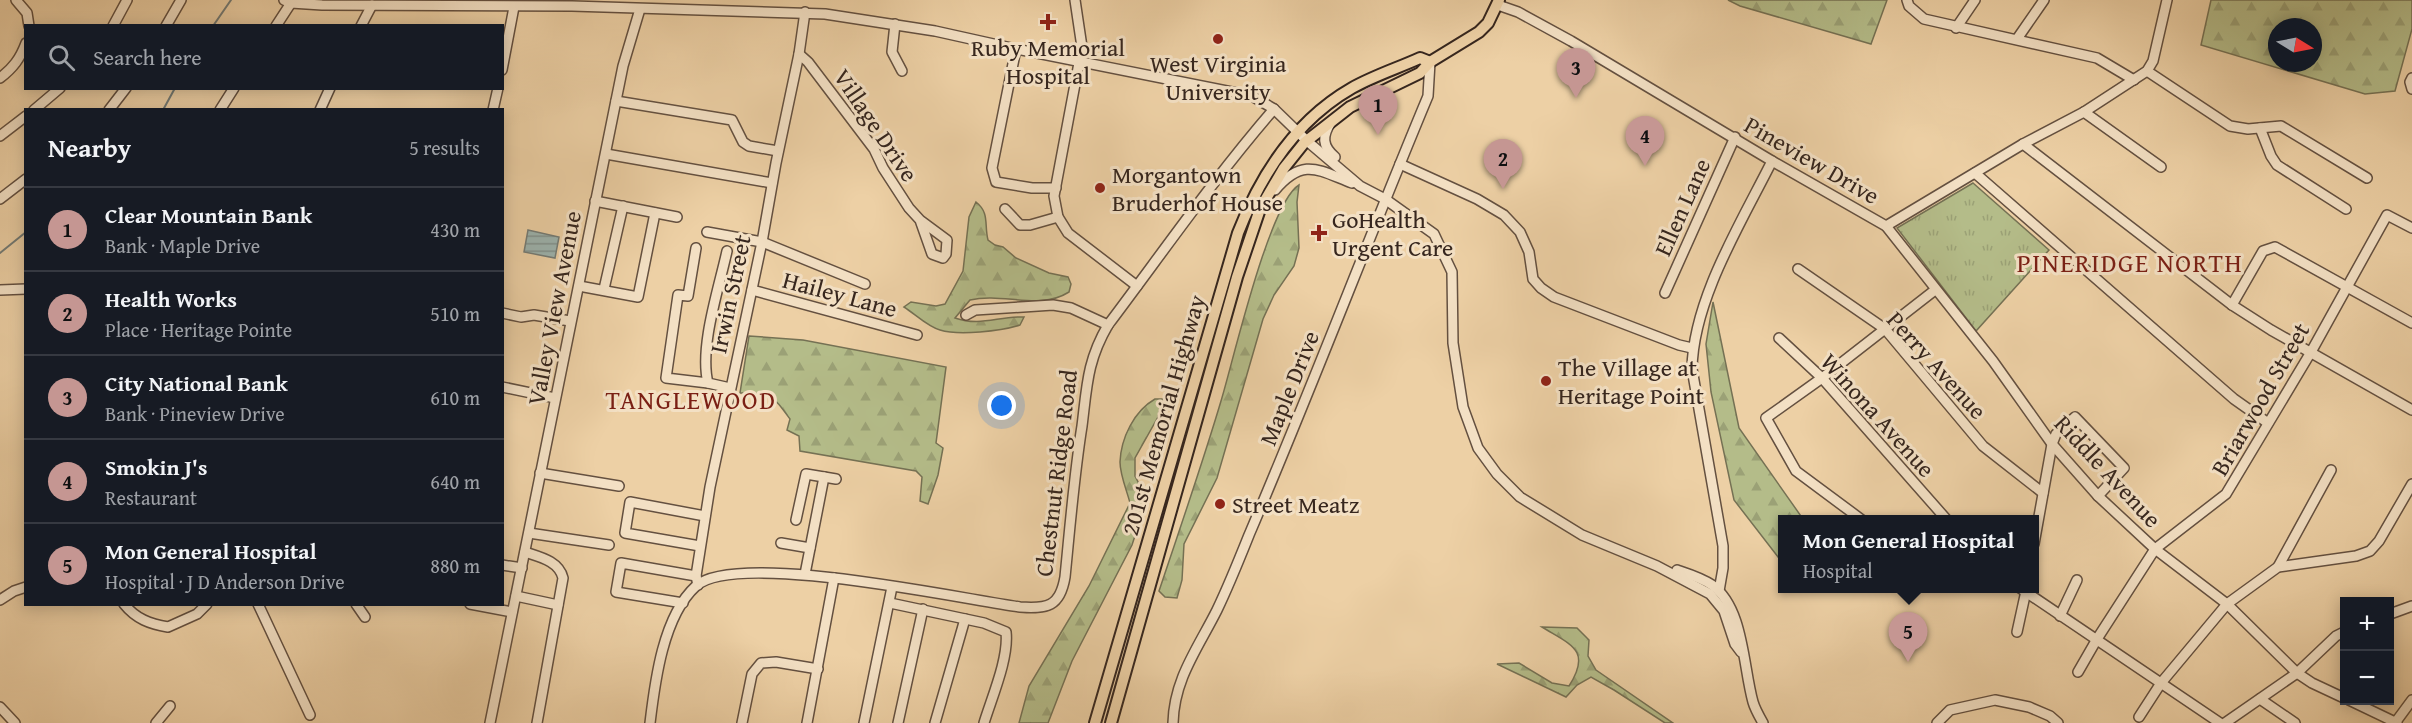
<!DOCTYPE html>
<meta charset="utf-8">
<style>
:root{--surface:#171b24;--page:#20242c;--text:#f1f3f6;--muted:#9ea1a6;--line:#363941;--accent:#c59692}
body{margin:0;font-family:"Gentium Book Plus",serif;background:var(--page);color:var(--text)}
.controls{position:absolute;right:18px;bottom:18px;display:grid;overflow:hidden;border-radius:0px;box-shadow:0 3px 15px #0003}
.controls button{width:54px;height:54px;display:grid;place-items:center;padding:0;border:0;border-bottom:2px solid var(--line);background:var(--surface);color:var(--text);font:30px sans-serif}
.compass{position:absolute;left:2268px;top:18px;width:54px;height:54px;border-radius:50%;background:var(--surface);box-shadow:0 3px 15px #0003;rotate:100deg}
.you{position:absolute;left:1002px;top:406px;width:21px;height:21px;margin:-15px;border:4px solid #fff;border-radius:50%;background:#1a73e8;box-shadow:0 0 0 9px #1a73e833}
.badge{display:grid;place-items:center;width:39px;height:39px;border-radius:50%;background:var(--accent);color:#111;font-size:20px;font-weight:700}
.pin{position:absolute;translate:-50% -50px;filter:drop-shadow(0 2px 3px #0008)}
.pin::after{content:'';position:absolute;top:32px;width:21px;height:18px;background:inherit;clip-path:polygon(0 0,100% 0,50% 100%)}
.popup{position:absolute;left:1778px;top:515px;width:261px;height:78px;box-sizing:border-box;display:grid;place-content:center;border-radius:0px;background:var(--surface);filter:drop-shadow(0 2px 4px #0005);font-size:20px;white-space:nowrap;color:var(--muted)}
.popup b{font-size:22px;color:var(--text)}
.popup::after{content:'';position:absolute;left:50%;top:100%;margin-left:-12px;border:12px solid transparent;border-top-color:var(--surface)}
.list{margin:0;padding:0;list-style:none}
h2{display:flex;justify-content:space-between;align-items:center;height:78px;margin:0;padding:0 24px;font-size:26px}
h2 small{font-size:20px;font-weight:400;color:var(--muted)}
.list li{display:grid;grid-template-columns:39px 1fr auto;gap:18px;align-items:center;box-sizing:border-box;height:84px;padding:0 24px;border-top:2px solid var(--line)}
.list b{display:block;font-size:22px;white-space:nowrap}
.list p{margin:0;font-size:20px;white-space:nowrap;color:var(--muted)}
.list em{font-size:20px;font-style:normal;color:var(--muted)}
.icon{flex:none;width:33px;height:33px;fill:none;stroke:currentColor;stroke-width:2;stroke-linecap:round;stroke-linejoin:round}
.map{position:relative;flex:none;width:2412px;height:723px;overflow:hidden}
.search{position:absolute;background:var(--surface);box-shadow:0 3px 15px #0003;left:24px;top:24px;width:480px;height:66px;display:flex;align-items:center;gap:15px;box-sizing:border-box;padding:0 21px;border-radius:0px;color:var(--muted);font-size:22px}
.panel{position:absolute;background:var(--surface);box-shadow:0 3px 15px #0003;left:24px;top:108px;width:480px;height:498px;border-radius:0px}
.map>svg:first-child{display:block}
</style>
<div class="map">
<svg width="2412" height="723" viewBox="0 0 2412 723">
<defs>
<pattern id="grass-tufts" width="24" height="20" patternUnits="userSpaceOnUse" patternTransform="scale(1.5)"><rect width="24" height="20" fill="#b4bc89"/><path d="M3 7l-1-3M5 7V3M7 7l1-3M15 17l-1-3M17 17v-4M19 17l1-3" fill="none" stroke="#9ba176"/></pattern>
<pattern id="forest-firs" width="22" height="20" patternUnits="userSpaceOnUse" patternTransform="scale(1.5)"><rect width="22" height="20" fill="#b4bc89"/><path d="M5 1l3.5 6h-7zM16 11l3.5 6h-7z" fill="#9ba176"/></pattern>
<pattern id="water-rules" width="6" height="5" patternUnits="userSpaceOnUse" patternTransform="scale(1.5)"><rect width="6" height="5" fill="#9cb4b0"/><path d="M0 2.5h6" fill="none" stroke="#80928f"/></pattern>
</defs>
<rect width="100%" height="100%" fill="#edd0a5"/>
<filter id="stains"><feTurbulence type="fractalNoise" baseFrequency=".00333" numOctaves="4"/><feColorMatrix values="0 0 0 0 .2 0 0 0 0 .09 0 0 0 0 .02 0 0 0 .5 -.17"/></filter>
<radialGradient id="worn" r=".72"><stop offset=".6" stop-color="#630" stop-opacity="0"/><stop offset="1" stop-color="#630" stop-opacity=".3"/></radialGradient>
<!-- grass -->
<polygon fill="url(#grass-tufts)" stroke="#757154" stroke-width="1.5" points="1973,183 2049,250 1976,331 1897,228"/>
<!-- forest -->
<g fill="url(#forest-firs)" stroke="#757154" stroke-width="1.5" fill-rule="evenodd">
<polygon points="1728,0 1887,0 1871,44 1740,6"/>
<path d="M2211 0H2412V29L2395 91 2365 94 2201 45ZM2277 27H2313V63H2277Z"/>
<path d="M1299 185 1297 202 1299 248 1294 266 1274 295 1263 319 1217 478 1184 544 1182 580 1177 598 1165 597 1159 591C1180 528 1202 465 1221 401 1233 362 1269 203 1299 185Z"/>
<path d="M976 202C990 213 984 225 988 240L995 245 1003 247 1016 258 1049 273 1068 277 1071 284 1069 292C1039 311 1003 292 970 300L955 318C981 327 998 316 1024 317L1020 325C1001 331 959 336 940 330 928 327 915 314 904 307L911 302 936 306 945 304 963 271 969 217Z"/>
<polygon points="1713,302 1739,428 1803,519 1782,520 1782,562 1734,500 1711,392 1706,344"/>
<path d="M749 336 803 340 946 367 936 443 943 448 938 475 928 504 920 501 922 477 916 471 800 451 799 436 787 430 790 419C771 393 772 394 740 393Z"/>
<path d="M1155 399H1163L1158 417 1135 458V476L1147 499 1132 545 1072 661 1048 723H1019L1029 686 1089 586 1130 503C1127 491 1120 475 1120 462 1121 438 1134 411 1155 399Z"/>
<path d="M1542 627 1577 628 1589 640 1588 656 1596 670 1673 723H1665L1614 690 1591 677 1577 685 1566 697 1497 664 1519 663 1552 683 1569 686C1592 650 1571 645 1542 627Z"/>
</g>
<!-- water -->
<polygon fill="url(#water-rules)" stroke="#737b76" stroke-width="1.5" points="528,230 559,237 555,258 524,252"/>
<g fill="none" stroke-linecap="round" stroke-linejoin="round">
<!-- stream -->
<g stroke="#737b76" stroke-width="2">
<polyline points="213,26 231,0"/>
<polyline points="163,110 175,88"/>
<polyline points="0,253 26,232"/>
</g>
<!-- minor casing -->
<g stroke="#645040" stroke-width="12">
<g id="minor">
<polyline points="16,0 27,13 29,26"/>
<polyline points="284,0 291,3 322,5 572,6 825,14 935,31 1016,49 1252,96 1274,109 1307,141 1360,186 1385,199 1434,234 1452,272 1453,343 1463,407 1478,448 1497,474 1520,497 1582,535 1657,566 1710,594 1724,611 1735,644 1741,652"/>
<polyline points="1075,0 1082,47 1054,196 1058,217 1068,233 1137,286"/>
<polyline points="1907,0 1909,6 1924,19 2097,58 2134,80"/>
<polyline points="1498,5 1518,12 1571,41 1772,161 1886,226 1993,361 2052,444 2098,496 2155,549 2227,604 2297,673 2312,683 2344,698"/>
<polyline points="895,24 892,52 902,71"/>
<polyline points="113,26 127,0"/>
<polyline points="166,26 181,0"/>
<polyline points="276,26 291,3"/>
<polyline points="361,26 372,5"/>
<polyline points="1956,28 1975,0"/>
<polyline points="2017,39 2044,0"/>
<polyline points="1016,49 992,168 996,182 1032,188 1056,188"/>
<polyline points="799,54 808,62 874,149 883,168 909,208 920,220 947,240 946,254 943,258 932,254 920,220"/>
<polyline points="502,70 514,7"/>
<polyline points="2147,71 2230,126 2248,129 2281,126 2367,178"/>
<path d="M0 78C13 68 20 59 26 43"/>
<polyline points="2412,78 2410,82 2412,89"/>
<polyline points="616,101 732,120 743,142 749,146 778,151"/>
<polyline points="34,110 60,88"/>
<polyline points="109,110 126,88"/>
<polyline points="220,110 234,88"/>
<polyline points="320,110 330,88"/>
<polyline points="493,110 498,88"/>
<polyline points="2084,112 2161,167"/>
<path d="M1331 122C1322 136 1322 146 1335 157"/>
<polyline points="2260,128 2271,156 2277,165 2346,209"/>
<polyline points="0,136 26,116"/>
<polyline points="2023,144 2232,305 2271,330 2412,410"/>
<polyline points="606,154 772,183"/>
<polyline points="1400,164 1477,199 1504,215 1520,232 1529,252 1533,279 1541,288 1554,297 1679,345 1692,348"/>
<polyline points="1975,173 2234,399 2268,423"/>
<path d="M1275 190C1303 157 1318 170 1352 183"/>
<polyline points="0,199 26,179"/>
<polyline points="595,201 677,217"/>
<polyline points="1005,209 1020,225 1030,225 1058,217"/>
<polyline points="1886,226 2023,144 2084,112 2147,71 2153,61 2167,0"/>
<polyline points="707,232 762,242 865,284"/>
<polyline points="696,248 688,296 678,295 666,378 708,383"/>
<path d="M727 251C719 288 699 347 708 383L730 388"/>
<polyline points="1798,269 1885,329 1983,446 2043,493"/>
<polyline points="579,286 638,297 655,213"/>
<polyline points="604,289 623,206"/>
<polyline points="0,290 26,289"/>
<polyline points="752,290 917,335"/>
<polyline points="1665,293 1735,137"/>
<polyline points="2232,305 2263,251 2275,247 2412,323"/>
<polyline points="502,313 521,317 534,315 570,321"/>
<polyline points="966,315 975,310 1053,305 1071,308 1108,325"/>
<polyline points="1779,338 1822,378 1947,520"/>
<polyline points="502,387 555,398"/>
<polyline points="540,473 619,486"/>
<polyline points="796,520 806,474 836,479"/>
<polyline points="1862,520 1796,471 1766,418 1822,378 1935,290"/>
<polyline points="529,533 609,545"/>
<polyline points="781,543 810,548"/>
<polyline points="2034,544 2052,444 2056,434 2075,417 2124,468 2098,496"/>
<polyline points="700,546 625,533 630,502 705,516"/>
<path d="M525 552C540 557 559 561 563 578L537 723"/>
<polyline points="502,565 522,568"/>
<polyline points="2278,567 2331,470"/>
<path d="M1677 570C1689 574 1702 578 1712 585 1744 608 1743 667 1753 702 1755 709 1759 716 1763 723"/>
<polyline points="805,574 824,477"/>
<polyline points="698,585 696,576 710,487 762,242 776,163 799,54 805,12"/>
<polyline points="2020,588 2220,723"/>
<path d="M1719 591 1723 568V546L1692 369C1693 300 1741 223 1772 161"/>
<polyline points="516,596 558,605"/>
<polyline points="0,600 14,591 26,587"/>
<polyline points="683,603 616,592 621,563 696,576"/>
<path d="M890 603 984 623 1006 632C1009 658 992 697 984 723"/>
<path d="M124 604C136 619 150 624 168 627L197 614 207 604"/>
<polyline points="258,604 310,715"/>
<polyline points="356,604 365,617"/>
<polyline points="470,604 512,612"/>
<polyline points="2390,614 2412,606"/>
<polyline points="2060,616 2077,580"/>
<polyline points="2017,632 2026,591"/>
<polyline points="2078,672 2097,639 2155,549 2226,494 2311,352 2387,215 2412,228"/>
<polyline points="2260,699 2295,723"/>
<polyline points="2349,700 2397,723"/>
<polyline points="0,707 15,723"/>
<polyline points="2139,717 2161,683 2227,604 2278,567 2356,556 2370,551 2379,541 2412,484"/>
<polyline points="156,723 170,706"/>
<polyline points="490,723 623,66 640,9"/>
<path d="M650 723C655 681 663 616 696 586 736 550 961 599 1020 607 1047 609 1060 607 1065 577 1070 527 1074 476 1082 426 1087 386 1087 361 1108 325 1163 252 1215 177 1274 109"/>
<polyline points="742,723 752,674 761,663 776,662 818,669"/>
<polyline points="807,723 834,578"/>
<polyline points="864,723 892,587"/>
<polyline points="898,723 923,609"/>
<polyline points="935,723 965,619"/>
<path d="M1173 723C1174 679 1198 648 1217 610 1229 585 1239 560 1249 535 1311 390 1367 242 1428 96L1430 62"/>
<polyline points="1937,723 1950,710 1995,700 2029,707 2050,716 2058,723"/>
<polyline points="2225,723 2297,673 2336,636 2344,632"/>
<polyline points="2395,723 2412,700"/>
</g>
</g>
<!-- major casing -->
<g stroke="#36261e" stroke-width="14">
<g id="major">
<path d="M1095 723 1238 233C1261 174 1296 120 1352 88 1373 76 1398 68 1420 58L1430 62"/>
<polyline points="1111,723 1237,277 1260,209 1284,168 1304,143 1350,107 1420,73 1430,62 1479,32 1488,23 1499,0"/>
</g>
</g>
<!-- minor -->
<use href="#minor" stroke="#f3e0c4" stroke-width="9"/>
<!-- major -->
<use href="#major" stroke="#edd0a5" stroke-width="10"/>
</g>
<!-- markers -->
<g fill="#8f2418" stroke="#f3e0c4" stroke-width="2">
<path d="M1045 13h6v6h6v6h-6v6h-6v-6h-6v-6h6z"/>
<circle cx="1218" cy="39" r="6"/>
<circle cx="1100" cy="188" r="6"/>
<path d="M1316 224h6v6h6v6h-6v6h-6v-6h-6v-6h6z"/>
<circle cx="1546" cy="381" r="6"/>
<circle cx="1220" cy="504" r="6"/>
</g>
<g text-anchor="middle" dominant-baseline="central" stroke-width="6" stroke-linejoin="round" paint-order="stroke">
<!-- poi labels -->
<g font-size="24" fill="#36261e" stroke="#f3e0c4" text-anchor="start">
<text x="1048" y="47" text-anchor="middle">Ruby Memorial<tspan x="1048" dy="28">Hospital</tspan></text>
<text x="1218" y="63" text-anchor="middle">West Virginia<tspan x="1218" dy="28">University</tspan></text>
<text x="1112" y="174">Morgantown<tspan x="1112" dy="28">Bruderhof House</tspan></text>
<text x="1332" y="219">GoHealth<tspan x="1332" dy="28">Urgent Care</tspan></text>
<text x="1558" y="367">The Village at<tspan x="1558" dy="28">Heritage Point</tspan></text>
<text x="1232" y="504">Street Meatz</text>
</g>
<!-- street labels -->
<g font-size="24" fill="#36261e" stroke="#f3e0c4">
<text transform="translate(876 125) rotate(56)">Village Drive</text>
<text transform="translate(1812 160) rotate(30)">Pineview Drive</text>
<text transform="translate(1682 207) rotate(-66)">Ellen Lane</text>
<text transform="translate(730 294) rotate(-78)">Irwin Street</text>
<text transform="translate(840 294) rotate(15)">Hailey Lane</text>
<text transform="translate(554 308) rotate(-79)">Valley View Avenue</text>
<text transform="translate(1937 365) rotate(48)">Perry Avenue</text>
<text transform="translate(1289 388) rotate(-68)">Maple Drive</text>
<text transform="translate(2260 399) rotate(-60)">Briarwood Street</text>
<text transform="translate(1163 415) rotate(-74)">201st Memorial Highway</text>
<text transform="translate(1878 415) rotate(48)">Winona Avenue</text>
<text transform="translate(2108 471) rotate(47)">Riddle Avenue</text>
<text transform="translate(1056 473) rotate(-83)">Chestnut Ridge Road</text>
</g>
<!-- neighbourhood labels -->
<g font-size="26" letter-spacing="1.5" fill="#7a1f14" stroke="#f3e0c4">
<text x="2130" y="262">PINERIDGE NORTH</text>
<text x="691" y="399">TANGLEWOOD</text>
</g>
</g>
<rect width="100%" height="100%" filter="url(#stains)"/>
<rect width="100%" height="100%" fill="url(#worn)"/>
</svg>
<div class="controls">
<button>+</button>
<button>−</button>
</div>
<svg class="compass" viewBox="-18 -18 36 36"><path d="M0-13l5 13h-10z" fill="#e53935"/><path d="M0 13l5-13h-10z" fill="#9ea1a6"/></svg>
<div class="you"></div>
<div class="pin badge" style="left:1378px;top:135px">1</div>
<div class="pin badge" style="left:1503px;top:189px">2</div>
<div class="pin badge" style="left:1576px;top:98px">3</div>
<div class="pin badge" style="left:1645px;top:166px">4</div>
<div class="pin badge" style="left:1908px;top:662px">5</div>
<div class="popup"><b>Mon General Hospital</b>Hospital</div>
<div class="search"><svg class="icon" aria-label="search" viewBox="0 0 24 24"><circle cx="10" cy="10" r="6"/><path d="M15 15l6 6"/></svg>Search here</div>
<section class="panel">
<h2>Nearby<small>5 results</small></h2>
<ul class="list">
<li><span class="badge">1</span><div><b>Clear Mountain Bank</b><p>Bank · Maple Drive</p></div><em>430 m</em></li>
<li><span class="badge">2</span><div><b>Health Works</b><p>Place · Heritage Pointe</p></div><em>510 m</em></li>
<li><span class="badge">3</span><div><b>City National Bank</b><p>Bank · Pineview Drive</p></div><em>610 m</em></li>
<li><span class="badge">4</span><div><b>Smokin J's</b><p>Restaurant</p></div><em>640 m</em></li>
<li><span class="badge">5</span><div><b>Mon General Hospital</b><p>Hospital · J D Anderson Drive</p></div><em>880 m</em></li>
</ul>
</section>
</div>
